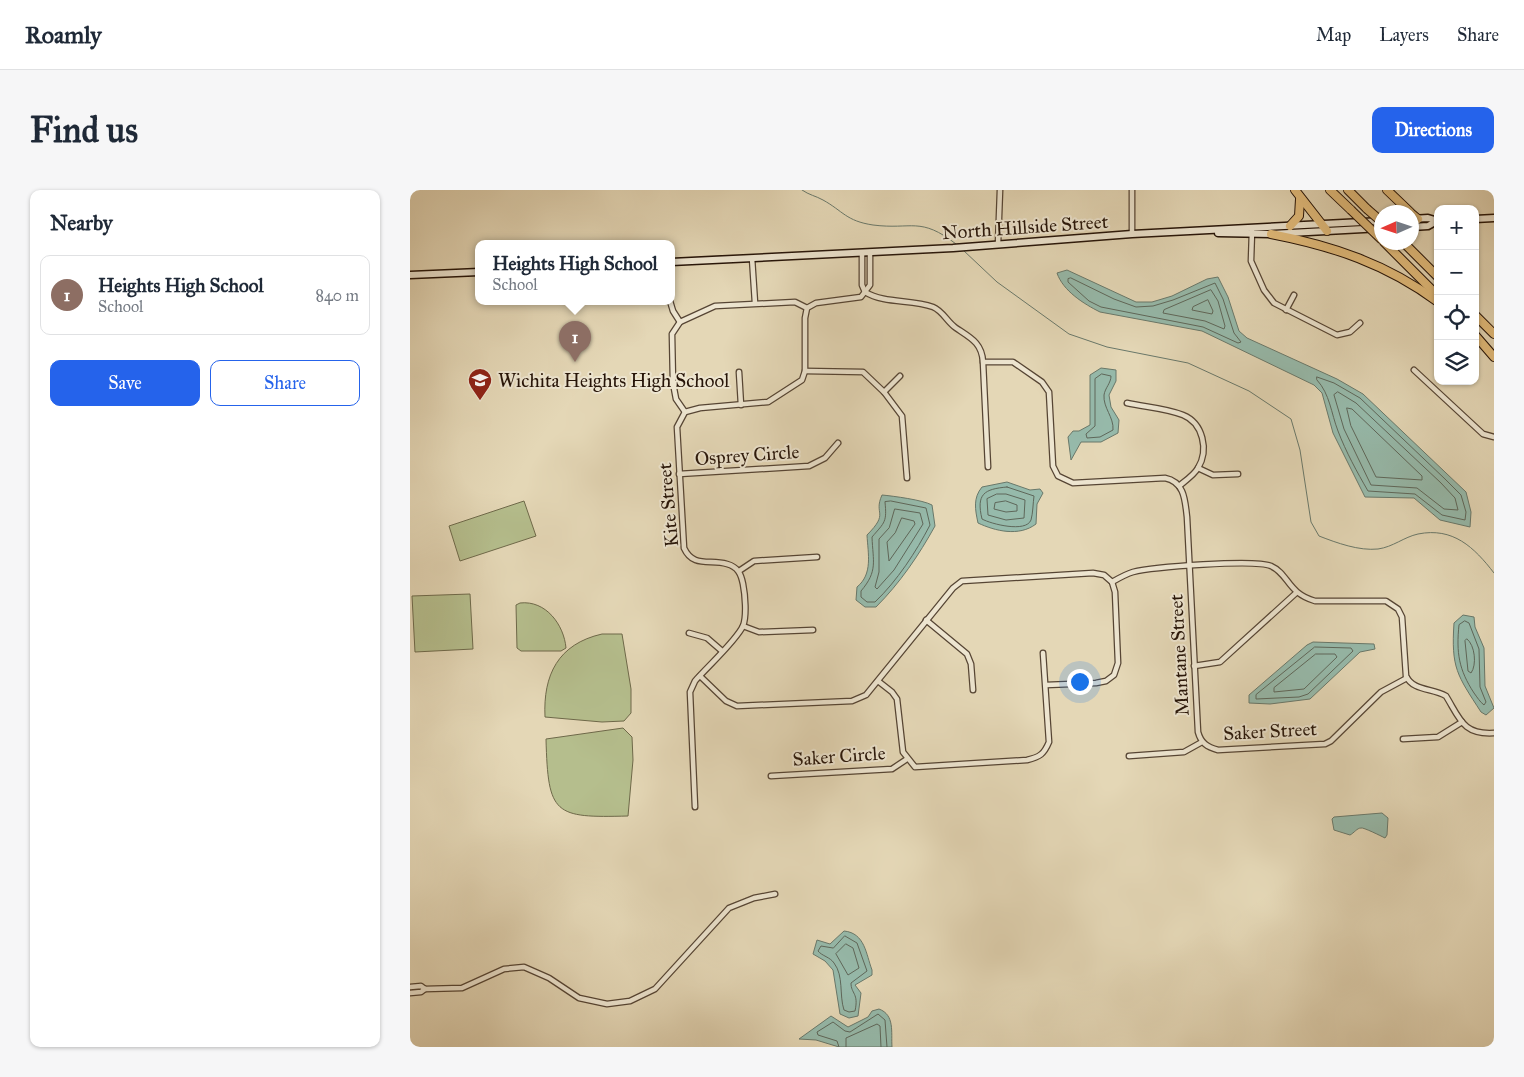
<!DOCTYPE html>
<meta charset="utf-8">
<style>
:root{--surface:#fff;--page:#f6f6f7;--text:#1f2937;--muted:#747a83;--line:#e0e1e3;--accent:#2563eb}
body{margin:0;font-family:"IM FELL Great Primer",serif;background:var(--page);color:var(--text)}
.controls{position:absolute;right:15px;top:15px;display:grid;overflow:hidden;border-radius:10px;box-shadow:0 1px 4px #0004}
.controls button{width:45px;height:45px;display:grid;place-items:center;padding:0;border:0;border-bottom:1px solid var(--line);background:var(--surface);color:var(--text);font:25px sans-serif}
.compass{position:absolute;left:964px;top:15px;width:45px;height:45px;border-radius:50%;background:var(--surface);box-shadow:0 1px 4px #0004;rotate:267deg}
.you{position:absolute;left:669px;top:491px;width:18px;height:18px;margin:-12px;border:4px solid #fff;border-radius:50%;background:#1a73e8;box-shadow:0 0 0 8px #1a73e833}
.badge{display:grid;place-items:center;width:32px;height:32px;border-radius:50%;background:var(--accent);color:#fff;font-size:16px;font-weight:700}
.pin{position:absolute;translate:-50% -41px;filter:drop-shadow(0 1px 2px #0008)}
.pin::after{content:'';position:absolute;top:26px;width:18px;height:15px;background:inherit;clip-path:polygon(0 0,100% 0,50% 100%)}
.popup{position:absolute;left:65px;top:50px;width:200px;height:65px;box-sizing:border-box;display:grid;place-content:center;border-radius:10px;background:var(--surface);filter:drop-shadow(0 1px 4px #0005);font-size:16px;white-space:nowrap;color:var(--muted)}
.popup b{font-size:19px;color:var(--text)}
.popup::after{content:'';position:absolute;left:50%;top:100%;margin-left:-10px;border:10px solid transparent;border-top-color:var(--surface)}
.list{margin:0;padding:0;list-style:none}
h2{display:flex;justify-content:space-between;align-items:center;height:65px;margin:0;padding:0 20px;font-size:21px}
h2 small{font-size:16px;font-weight:400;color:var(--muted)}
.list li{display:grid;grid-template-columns:32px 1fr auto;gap:15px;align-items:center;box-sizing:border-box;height:80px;margin:0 10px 10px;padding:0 10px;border:1px solid var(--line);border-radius:10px}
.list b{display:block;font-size:19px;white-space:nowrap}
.list p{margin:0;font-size:16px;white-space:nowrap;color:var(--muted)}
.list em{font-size:16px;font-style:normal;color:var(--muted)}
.actions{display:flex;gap:10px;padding:15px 20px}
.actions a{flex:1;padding:11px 0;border:1px solid var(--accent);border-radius:10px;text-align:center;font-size:18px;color:var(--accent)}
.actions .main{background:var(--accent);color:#fff}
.icon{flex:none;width:28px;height:28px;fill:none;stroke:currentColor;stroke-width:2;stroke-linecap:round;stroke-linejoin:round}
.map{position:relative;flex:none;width:1084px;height:857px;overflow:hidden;border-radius:10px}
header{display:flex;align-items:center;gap:30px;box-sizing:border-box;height:70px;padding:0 25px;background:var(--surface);border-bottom:1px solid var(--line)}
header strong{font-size:24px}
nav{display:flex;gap:28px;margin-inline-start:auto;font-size:18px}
.intro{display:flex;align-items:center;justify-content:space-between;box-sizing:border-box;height:120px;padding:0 30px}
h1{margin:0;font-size:35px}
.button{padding:12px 22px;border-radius:10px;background:var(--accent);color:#fff;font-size:18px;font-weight:700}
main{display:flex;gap:30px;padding:0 30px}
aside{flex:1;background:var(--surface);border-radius:10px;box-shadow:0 1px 4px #0004}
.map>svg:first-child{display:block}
</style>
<header>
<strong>Roamly</strong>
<nav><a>Map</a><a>Layers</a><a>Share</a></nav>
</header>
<div class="intro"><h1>Find us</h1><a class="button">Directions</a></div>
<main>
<aside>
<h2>Nearby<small></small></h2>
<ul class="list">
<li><span class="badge" style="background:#8d6e63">1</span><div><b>Heights High School</b><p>School</p></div><em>840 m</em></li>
</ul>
<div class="actions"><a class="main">Save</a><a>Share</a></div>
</aside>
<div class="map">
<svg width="1084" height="857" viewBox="0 0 1084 857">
<rect width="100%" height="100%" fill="#e4d7b6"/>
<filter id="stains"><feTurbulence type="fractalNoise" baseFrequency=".004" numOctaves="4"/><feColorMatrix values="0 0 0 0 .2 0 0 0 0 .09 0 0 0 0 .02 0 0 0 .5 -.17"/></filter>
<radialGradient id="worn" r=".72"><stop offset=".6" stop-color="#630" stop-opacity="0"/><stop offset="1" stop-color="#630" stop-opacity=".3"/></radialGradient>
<!-- green -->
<g fill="#b5be8d" stroke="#6e694a">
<polygon points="114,311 126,346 50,371 39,336"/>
<polygon points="60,404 63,459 5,462 2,406"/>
<path d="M110 413C136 410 154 435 156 458L151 461H111L107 458 106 415Z"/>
<path d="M192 444H212L221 499V523L214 531 192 532 135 527C133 485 148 454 192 444Z"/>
<path d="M213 538 222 547 223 570 218 626C144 628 138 625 136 549Z"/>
</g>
<!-- water -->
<g fill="#96baab" stroke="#69786a">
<path d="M657 80 726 112H742L762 106 797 89 808 87 818 107 829 141 837 148 927 189 953 204 1056 302 1061 322 1060 337 1030 330 1004 308 955 307 923 243 912 203 904 195 792 141 690 122C674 114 653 101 647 83Z"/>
<polygon points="691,178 706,180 706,191 699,205 701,217 709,230 708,243 691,252 671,252 661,270 658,247 663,241 669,241 680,235 680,185"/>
<path d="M597 292 620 300 630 299 633 303 627 314 626 334C609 347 585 341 568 333 565 319 563 308 572 297Z"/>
<path d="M472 305C483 306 513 310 522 315L525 336C509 365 490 393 466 417H455L446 410 447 397C463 384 458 364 457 345 480 322 463 325 472 305Z"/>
<path d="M1053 425 1064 427 1065 437 1074 458 1075 496 1084 518 1076 525 1071 522C1047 485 1041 478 1044 433Z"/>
<polygon points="903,452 964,454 965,459 950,462 900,509 860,514 839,513 839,505 897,455"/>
<path d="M972 623 978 628 977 645 975 648C971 646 953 637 951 638 947 638 944 643 940 645L924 640 922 629 924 627Z"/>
<path d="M434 741C455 743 456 764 462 780V785L445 795 451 803 448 826 439 828 430 824 423 780 415 771 403 764 407 750 420 754Z"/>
<path d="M469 819C485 825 481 842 482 857H429L406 850 389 849 421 826 438 837 458 827 462 821Z"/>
</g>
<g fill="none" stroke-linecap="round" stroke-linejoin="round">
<!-- shore -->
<g stroke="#5e675a" stroke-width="1">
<polygon points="661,88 704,109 726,117 743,116 763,110 805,93 813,109 824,143 831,152 828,153 793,137 691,117 679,111 658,92 658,89"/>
<polygon points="801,100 808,111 815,136 814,139 795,131 753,123 754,120"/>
<polygon points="798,110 803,121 802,124 782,120 783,117"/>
<path d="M692 184 701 186C701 193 695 198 694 205 693 218 704 227 703 240L690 247 677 248 676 244 685 236V189Z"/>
<path d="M907 187 924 193 950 208 1035 289 1051 305 1056 322 1055 330 1032 325 1005 304 958 301C947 282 936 262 928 241 921 223 920 204 907 190Z"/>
<polygon points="928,202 946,213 1031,293 1045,308 1048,320 1034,319 1007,298 961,295 934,239 924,205"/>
<polygon points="937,218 942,219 1012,286 1012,290 966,287 941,236"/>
<path d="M597 297 624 306C623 313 623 323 621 330 616 343 581 334 572 329 566 304 574 299 597 297Z"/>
<polygon points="587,304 596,304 615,310 614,328 596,330 578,325 577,309"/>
<path d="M481 311 516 318 520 335C506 362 487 391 465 412H457L451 407V401C468 381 463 372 462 347 475 332 477 332 475 312Z"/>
<polygon points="596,311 607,315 607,321 596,322 584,319 585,313"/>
<polygon points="485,319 510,323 513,334 484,380 467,399 465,397 469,382 469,349 479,338"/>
<polygon points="492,328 504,331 505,334 479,371 477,352 485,343"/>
<path d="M1055 431 1059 433 1069 459 1070 497 1076 512 1074 515C1070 512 1067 507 1064 503 1049 480 1046 463 1049 435Z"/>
<path d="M1057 449C1065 455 1067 475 1061 483L1058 481 1055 451Z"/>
<polygon points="905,457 941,458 943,461 898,504 889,507 846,509 846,505"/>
<polygon points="906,464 925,464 927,467 894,499 864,502 864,498"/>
<path d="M435 746 447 753 457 781 441 793C441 804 449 803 445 821L439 822 434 820C429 805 434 786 424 773 420 767 412 766 408 761L411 756 423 758Z"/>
<polygon points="436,754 443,758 449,778 438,785 426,764"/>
<polyline points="429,857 427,851 408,845 407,842 423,832 435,841 440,842 468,824 475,830 477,857"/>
<polyline points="436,857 436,848 467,834 470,836 471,857"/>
</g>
<!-- stream -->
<g stroke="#69786a" stroke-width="1">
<path d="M392 0C399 5 406 6 413 10 433 21 436 31 463 35 502 40 510 26 546 54"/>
<path d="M553 60 587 92 659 144 697 157 778 173 839 201 881 229 890 260 901 332 909 346C927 353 949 361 968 359 983 357 994 347 1008 344 1043 337 1064 357 1084 383"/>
</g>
<!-- street casing -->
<g stroke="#564534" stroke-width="7">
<g id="street">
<polyline points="722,0 722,44"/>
<polyline points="842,41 841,71 854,100 864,113 927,145 940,142 950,133"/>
<polyline points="588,54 590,0"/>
<polyline points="452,63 452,95 455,102"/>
<polyline points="342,68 345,113"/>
<path d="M455 102C475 114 501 109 523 117 533 121 537 132 546 138 561 148 572 153 573 172H603L632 192 639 202 643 276 648 286 663 293 755 288C775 292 775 311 777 327L788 542C791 553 797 557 808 560L915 554 921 551 971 502 997 488"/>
<polyline points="260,111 263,121 270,132"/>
<polyline points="876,120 884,105"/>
<polyline points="573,172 578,277"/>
<polyline points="1004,180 1073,244 1084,247"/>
<polyline points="395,181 453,182 474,202 492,226 497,288"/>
<polyline points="329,182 331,215"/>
<polyline points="474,202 490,186"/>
<path d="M717 213C735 217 756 218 773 225 793 233 799 260 788 278 784 285 775 291 769 296"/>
<path d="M275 222 267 237 274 358C283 378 300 369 317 374 328 377 331 384 333 394 335 404 337 426 333 436 326 451 297 477 285 491L280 502 285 617"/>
<polyline points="275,222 290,218 358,212 392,190 395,181 395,128 397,118 406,113 451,107 460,95 460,62"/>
<polyline points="275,222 266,209 263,193 262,144 270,132 305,116 385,112 397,118"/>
<polyline points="788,278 803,285 828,284"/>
<polyline points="269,284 399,276 415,268 428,253"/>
<polyline points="329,381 344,371 407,367"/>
<polyline points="516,430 557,464 561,474 563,500"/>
<polyline points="333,436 349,442 403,440"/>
<polyline points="279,443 297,448 312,461"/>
<polyline points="784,476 810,472 886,403"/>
<path d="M290 486 316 511 327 516 442 511 456 505 543 398 552 391 683 383 694 385 702 392C709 388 716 384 723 382 742 377 845 369 861 376 879 384 877 403 905 411H976L988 419 992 427 996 486C1003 501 1022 498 1036 506 1050 529 1053 545 1084 543"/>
<path d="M468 491 482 502 487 509 493 562 505 577 617 570C630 567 634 564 639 552L633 463"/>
<polyline points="636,495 686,493 696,491 704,485 708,473 705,402 702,392"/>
<polyline points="993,549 1028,547 1052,532"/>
<polyline points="719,566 774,562 792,552"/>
<polyline points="361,586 482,579 497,569"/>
<polyline points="0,797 11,796 15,799 52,798 94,779 114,777 139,788 169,808 197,814 220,811 245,799 319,718 344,708 365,704"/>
<polyline points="0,803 11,802 15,799"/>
</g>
</g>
<!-- secondary casing -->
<g stroke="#261408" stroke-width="9">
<g id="secondary">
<polyline points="1002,29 1018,28 1028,31"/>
<polyline points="1065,29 1084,28"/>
<polyline points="1002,37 1018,36 1027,31"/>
<polyline points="808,43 861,44 972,38"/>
<polyline points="261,72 543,58 722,44 972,31"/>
<polyline points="0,85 69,82"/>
</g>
</g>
<!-- highway casing -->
<g stroke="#261408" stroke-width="10">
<g id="highway">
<polyline points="885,0 917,41"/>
<polyline points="920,0 941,20"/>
<polyline points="938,0 957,19"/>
<polyline points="977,0 1000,22"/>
<polyline points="1002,24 1008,29"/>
<polyline points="880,36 889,26 890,9"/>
<path d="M861 44C923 56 977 74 1028 112"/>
<polyline points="974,52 1028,106"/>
<polyline points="993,52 1028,87"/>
<polyline points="1065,125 1084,144"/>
<polyline points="1065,145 1084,167"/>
</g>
</g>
<!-- street -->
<use href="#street" stroke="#ede5d0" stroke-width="4.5"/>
<!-- secondary -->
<use href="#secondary" stroke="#ede5d0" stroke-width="6"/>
<!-- highway -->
<use href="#highway" stroke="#e2bc7b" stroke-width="8"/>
<!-- highway-bridge casing -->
<g stroke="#261408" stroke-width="10" stroke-linecap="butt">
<g id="highway-bridge">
<polyline points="957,19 972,32"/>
<polyline points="941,20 972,50"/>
</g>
</g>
<!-- highway-bridge -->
<use href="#highway-bridge" stroke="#e2bc7b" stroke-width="8"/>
</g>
<!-- icons -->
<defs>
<g id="school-pin" transform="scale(1.25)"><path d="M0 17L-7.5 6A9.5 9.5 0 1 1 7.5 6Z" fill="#8f2418" stroke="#ede5d0"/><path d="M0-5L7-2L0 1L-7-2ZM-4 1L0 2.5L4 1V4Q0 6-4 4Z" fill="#fff"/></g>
</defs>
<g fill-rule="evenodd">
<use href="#school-pin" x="70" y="190"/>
</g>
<g text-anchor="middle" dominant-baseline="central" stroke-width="4" stroke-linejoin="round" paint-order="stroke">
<!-- street labels -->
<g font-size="19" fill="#261408" stroke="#ede5d0">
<text transform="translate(615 37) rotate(-4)">North Hillside Street</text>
<text transform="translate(337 265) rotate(-4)">Osprey Circle</text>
<text transform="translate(258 315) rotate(-95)">Kite Street</text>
<text transform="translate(769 465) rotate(-93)">Mantane Street</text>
<text transform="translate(860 541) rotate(-3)">Saker Street</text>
<text transform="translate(429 566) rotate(-4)">Saker Circle</text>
</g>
<!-- poi labels -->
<g font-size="19" fill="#261408" stroke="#ede5d0" text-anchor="start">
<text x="88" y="190">Wichita Heights High School</text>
</g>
</g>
<rect width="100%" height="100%" filter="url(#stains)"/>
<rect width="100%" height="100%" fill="url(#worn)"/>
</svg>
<div class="controls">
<button>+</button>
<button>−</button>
<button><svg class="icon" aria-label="locate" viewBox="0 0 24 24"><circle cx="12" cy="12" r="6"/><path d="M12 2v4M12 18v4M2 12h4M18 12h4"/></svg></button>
<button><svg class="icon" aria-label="layers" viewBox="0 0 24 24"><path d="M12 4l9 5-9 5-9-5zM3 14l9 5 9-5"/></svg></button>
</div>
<svg class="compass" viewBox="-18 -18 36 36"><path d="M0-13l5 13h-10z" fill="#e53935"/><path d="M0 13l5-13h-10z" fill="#747a83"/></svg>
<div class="you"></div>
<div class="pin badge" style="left:165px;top:172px;background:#8d6e63">1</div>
<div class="popup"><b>Heights High School</b>School</div>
</div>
</main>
